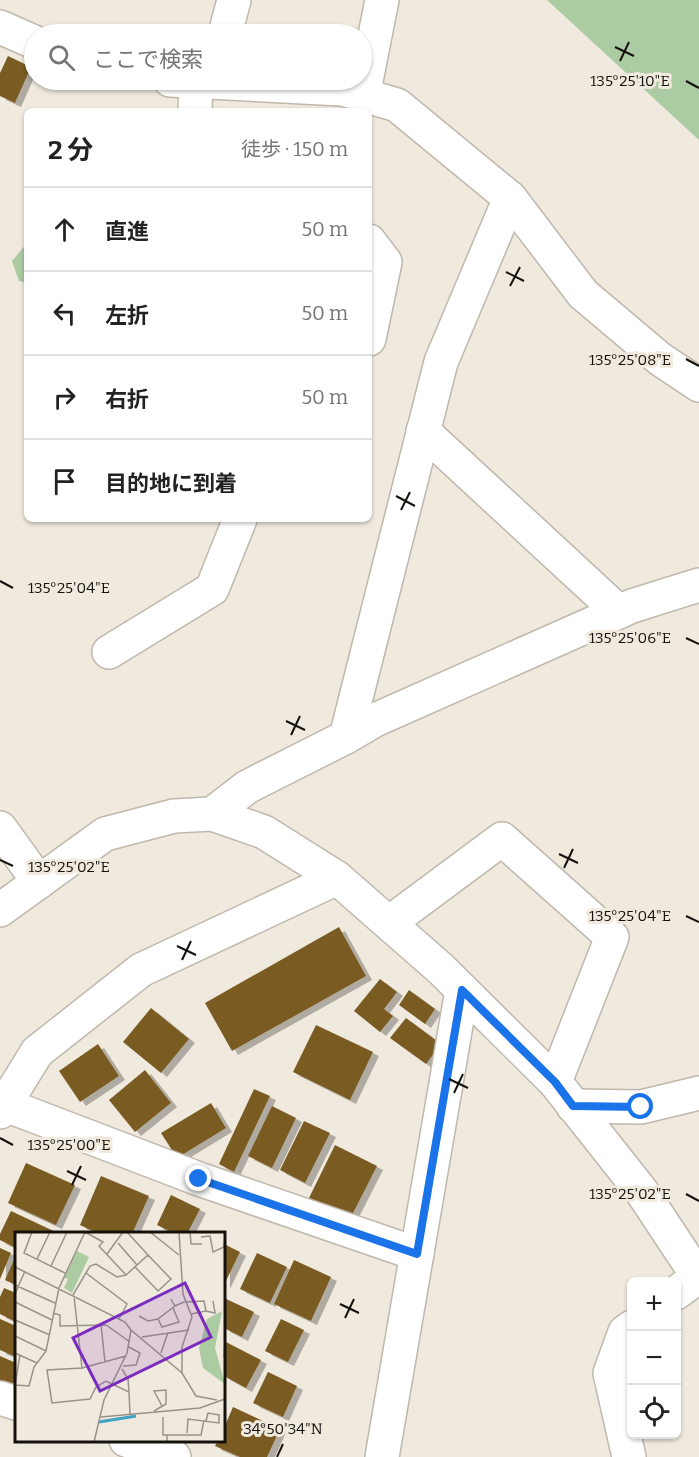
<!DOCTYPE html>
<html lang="ja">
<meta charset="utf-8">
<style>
:root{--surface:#fff;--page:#f2f2f2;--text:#222;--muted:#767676;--line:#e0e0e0}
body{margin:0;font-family:Bitter,"Noto Sans JP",serif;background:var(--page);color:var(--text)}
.controls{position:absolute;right:18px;bottom:18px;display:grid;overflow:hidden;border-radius:9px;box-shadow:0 2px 4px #0004}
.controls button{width:54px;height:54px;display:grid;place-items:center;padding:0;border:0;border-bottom:2px solid var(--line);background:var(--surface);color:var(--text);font:30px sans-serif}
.stop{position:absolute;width:18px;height:18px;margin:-14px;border:4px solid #1a73e8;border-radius:50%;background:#fff}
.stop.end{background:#1a73e8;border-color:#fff;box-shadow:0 2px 6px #0008}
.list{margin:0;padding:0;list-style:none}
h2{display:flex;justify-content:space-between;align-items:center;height:78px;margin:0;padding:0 24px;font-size:26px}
h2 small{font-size:20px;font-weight:400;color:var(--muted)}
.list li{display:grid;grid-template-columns:39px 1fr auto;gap:18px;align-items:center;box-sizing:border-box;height:84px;padding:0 24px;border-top:2px solid var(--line)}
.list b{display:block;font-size:22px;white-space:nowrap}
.list em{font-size:20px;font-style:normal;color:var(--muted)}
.icon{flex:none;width:33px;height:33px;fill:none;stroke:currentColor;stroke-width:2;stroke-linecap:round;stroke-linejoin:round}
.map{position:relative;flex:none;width:699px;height:1457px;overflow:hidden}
.search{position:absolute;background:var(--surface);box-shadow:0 2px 4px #0004;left:24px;top:24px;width:348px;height:66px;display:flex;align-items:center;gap:15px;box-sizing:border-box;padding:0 21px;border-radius:33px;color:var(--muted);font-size:22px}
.panel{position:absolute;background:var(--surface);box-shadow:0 2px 4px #0004;left:24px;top:108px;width:348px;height:414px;border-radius:9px}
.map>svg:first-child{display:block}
</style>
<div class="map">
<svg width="699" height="1457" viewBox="0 0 699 1457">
<defs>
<filter id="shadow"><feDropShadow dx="6" dy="4" stdDeviation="0" flood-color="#0004"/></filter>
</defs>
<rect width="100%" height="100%" fill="#f0e9dd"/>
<!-- green -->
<g fill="#abcca2">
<polygon points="547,0 699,0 699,140"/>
<polygon points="27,243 27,283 19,281 12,261"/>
</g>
<!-- building -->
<g fill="#7a5c24" filter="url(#shadow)">
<polygon points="8,56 31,67 15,103 0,96 0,73"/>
<polygon points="339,927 366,976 232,1051 205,1003"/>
<polygon points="380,979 397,992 384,1009 393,1016 380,1032 354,1011"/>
<polygon points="409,990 435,1009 425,1024 399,1005"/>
<polygon points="151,1008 189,1039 161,1073 123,1042"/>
<polygon points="406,1018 441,1044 426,1064 390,1038"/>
<polygon points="316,1025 373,1052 350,1100 293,1072"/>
<polygon points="98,1044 119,1076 80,1102 59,1071"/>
<polygon points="145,1070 171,1103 135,1132 109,1100"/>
<polygon points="254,1089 270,1096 234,1172 219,1164"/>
<polygon points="211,1103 226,1128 177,1158 161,1133"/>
<polygon points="272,1106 296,1118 272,1168 248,1156"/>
<polygon points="304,1121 330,1133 305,1183 280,1170"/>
<polygon points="335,1145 377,1166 350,1219 309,1198"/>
<polygon points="26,1163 75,1185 56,1225 8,1203"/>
<polygon points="101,1176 149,1196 132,1234 99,1234 80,1225"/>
<polygon points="171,1195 200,1209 187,1234 175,1234 157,1225"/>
<polygon points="11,1211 60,1234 16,1234 16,1248 0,1240 0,1234"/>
<polygon points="224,1244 240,1252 224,1285"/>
<polygon points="0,1248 11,1253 0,1279"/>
<polygon points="257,1253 287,1267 270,1303 240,1289"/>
<polygon points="16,1255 16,1285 5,1280"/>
<polygon points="294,1260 331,1277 311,1321 274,1304"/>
<polygon points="4,1288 16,1293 16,1322 0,1314 0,1297"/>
<polygon points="224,1298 254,1312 242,1337 224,1328"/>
<polygon points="0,1319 16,1326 16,1357 0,1350"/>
<polygon points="281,1319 304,1330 288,1362 265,1351"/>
<polygon points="224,1341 261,1360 246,1388 224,1376"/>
<polygon points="0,1356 16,1363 16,1377 12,1387 0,1381"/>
<polygon points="268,1372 297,1386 283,1417 253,1403"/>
<polygon points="233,1407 280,1429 267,1457 240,1457 215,1446 218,1440 224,1440 224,1428"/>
</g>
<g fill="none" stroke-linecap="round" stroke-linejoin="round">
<!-- minor casing -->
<g stroke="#bfb8ac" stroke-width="36">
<g id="minor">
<polyline points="0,27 34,42"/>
<polyline points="225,34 234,0"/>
<polyline points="170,80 342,89 397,105 510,198 583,294 660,359 699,385"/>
<polyline points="363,96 382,0"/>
<polyline points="195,111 196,81"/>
<polyline points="369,241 385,262 369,339"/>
<polyline points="423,431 619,612"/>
<polyline points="109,652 212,589 240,519"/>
<polyline points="346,737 441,362 510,198"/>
<polyline points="212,814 247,787 346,737 375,720 632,606 699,585"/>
<polyline points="0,828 39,882"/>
<polyline points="389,923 502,839 612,937 555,1082"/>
<polyline points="3,1104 199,1179 417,1254"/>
<polyline points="573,1106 641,1107 699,1093"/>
<polyline points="0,1112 37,1052 141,970 337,878"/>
<polyline points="676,1293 699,1276"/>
<polyline points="0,1398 16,1403"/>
<polyline points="126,1440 174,1457"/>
<polyline points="382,1457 462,990"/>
<polyline points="629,1457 610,1373 625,1332 632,1327"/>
</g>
</g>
<!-- tertiary casing -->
<g stroke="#bfb8ac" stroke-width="36">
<polyline id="tertiary" points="0,910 105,834 174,816 212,814 264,832 337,878 441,969 555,1082 642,1192 699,1278"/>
</g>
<!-- minor -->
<use href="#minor" stroke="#fff" stroke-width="33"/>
<!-- tertiary -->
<use href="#tertiary" stroke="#fff" stroke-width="33"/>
</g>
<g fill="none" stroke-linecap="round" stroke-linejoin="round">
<!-- route -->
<polyline stroke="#1a73e8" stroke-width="8" points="199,1179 417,1254 462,990 555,1082 573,1106 641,1107"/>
</g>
<!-- ticks -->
<path fill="none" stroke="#14110d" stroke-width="2" d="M615 47 634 56M620 61 629 42M686 81 699 88M506 272 524 281M510 286 520 267M686 359 699 366M396 496 415 506M401 510 410 492M0 581 13 588M686 638 699 644M286 721 305 730M291 735 300 716M559 854 578 863M0 860 13 866M564 868 573 849M686 916 699 922M177 946 196 955M182 960 191 941M449 1079 468 1088M454 1093 463 1074M0 1138 13 1145M67 1171 86 1180M72 1185 81 1166M686 1194 699 1201M340 1304 359 1313M345 1318 354 1299M277 1457 283 1444"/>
<!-- overview -->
<g transform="translate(15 1232)">
<rect width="210" height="210" fill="#f0e9dd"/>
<path d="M62 19 74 25 57 61 49 56 53 47 49 46ZM207 79 200 116 210 152 188 136 184 116 192 87Z" fill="#abcca2"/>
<path fill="none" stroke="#40a2c5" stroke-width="3" d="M84 190 121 184"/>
<path fill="none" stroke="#98938a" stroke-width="1.5" d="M17 0 9 21 50 41M70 0 88 10 84 14 111 43 133 23 156 47 143 59 120 35M112 0 133 23M135 0 164 23M164 0 168 62 177 85 167 115V141M175 0 176 12H187M186 5 195 4 198 20 209 15 210 4M103 11 122 33M92 22 108 0M22 27 35 0M36 34 52 0M0 35 110 90 116 98 112 121 89 168 79 210M71 41 112 72 104 87M0 53 40 71M0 62 10 39M58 63 75 34 81 32 102 45 111 43M59 64 67 136 111 124M156 67 160 74 171 69M0 70 37 88M172 70 189 69 191 79 176 82M158 76 164 90 147 95 143 87 160 74M191 79 200 81 198 69M38 81 45 83V94L91 93 115 110M124 84 133 89 143 87M0 88 35 103M86 93 90 130M116 98 167 141 181 164 202 168M0 104 31 119 44 56 70 0M127 105 174 98M0 121 22 131M146 121 153 100M209 126 210 108M108 134 121 133 125 121 114 115M67 136 32 138 37 171 75 167 81 155 91 149 114 160 115 182M107 137 113 147 114 160M0 153 14 154 19 135 31 119M0 153 5 123M139 179 151 172V158L139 159 147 174M86 185 185 176 210 167M148 185V203H152M172 201 173 187 204 191V183L193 181 191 189M152 210V203H186L189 188"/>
<path fill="#7b2cbf" fill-opacity="0.15" stroke="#7b2cbf" stroke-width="3" d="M170 51 196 105 85 159 58 106Z"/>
<rect width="210" height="210" fill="none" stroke="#14110d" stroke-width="3"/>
</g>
<g font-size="15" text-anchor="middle" fill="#14110d" stroke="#f0e9dd" stroke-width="6" stroke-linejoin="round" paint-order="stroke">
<text x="630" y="86">135°25'10"E</text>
<text x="630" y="365">135°25'08"E</text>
<text x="69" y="593">135°25'04"E</text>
<text x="630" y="643">135°25'06"E</text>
<text x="69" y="872">135°25'02"E</text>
<text x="630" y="921">135°25'04"E</text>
<text x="69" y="1150">135°25'00"E</text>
<text x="630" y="1199">135°25'02"E</text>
<text x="283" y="1434">34°50'34"N</text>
</g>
</svg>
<div class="controls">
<button>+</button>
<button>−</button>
<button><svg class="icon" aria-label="locate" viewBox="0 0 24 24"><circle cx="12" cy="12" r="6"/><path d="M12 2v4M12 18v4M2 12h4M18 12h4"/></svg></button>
</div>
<div class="stop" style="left:641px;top:1107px"></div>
<div class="stop end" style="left:199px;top:1179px"></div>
<div class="search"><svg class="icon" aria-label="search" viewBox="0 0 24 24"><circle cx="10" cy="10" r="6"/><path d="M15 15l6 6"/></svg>ここで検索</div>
<section class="panel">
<h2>2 分<small>徒歩 · 150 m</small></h2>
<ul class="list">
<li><svg class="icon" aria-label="ahead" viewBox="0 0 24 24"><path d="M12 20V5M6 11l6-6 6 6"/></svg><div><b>直進</b></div><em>50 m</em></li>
<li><svg class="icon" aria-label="left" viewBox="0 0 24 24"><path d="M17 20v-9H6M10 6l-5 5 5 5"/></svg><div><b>左折</b></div><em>50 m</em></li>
<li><svg class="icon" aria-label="right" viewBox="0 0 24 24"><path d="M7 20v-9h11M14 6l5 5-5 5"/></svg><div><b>右折</b></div><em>50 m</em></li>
<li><svg class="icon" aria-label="arrive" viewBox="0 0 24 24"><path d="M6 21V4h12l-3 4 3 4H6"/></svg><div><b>目的地に到着</b></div></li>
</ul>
</section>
</div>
